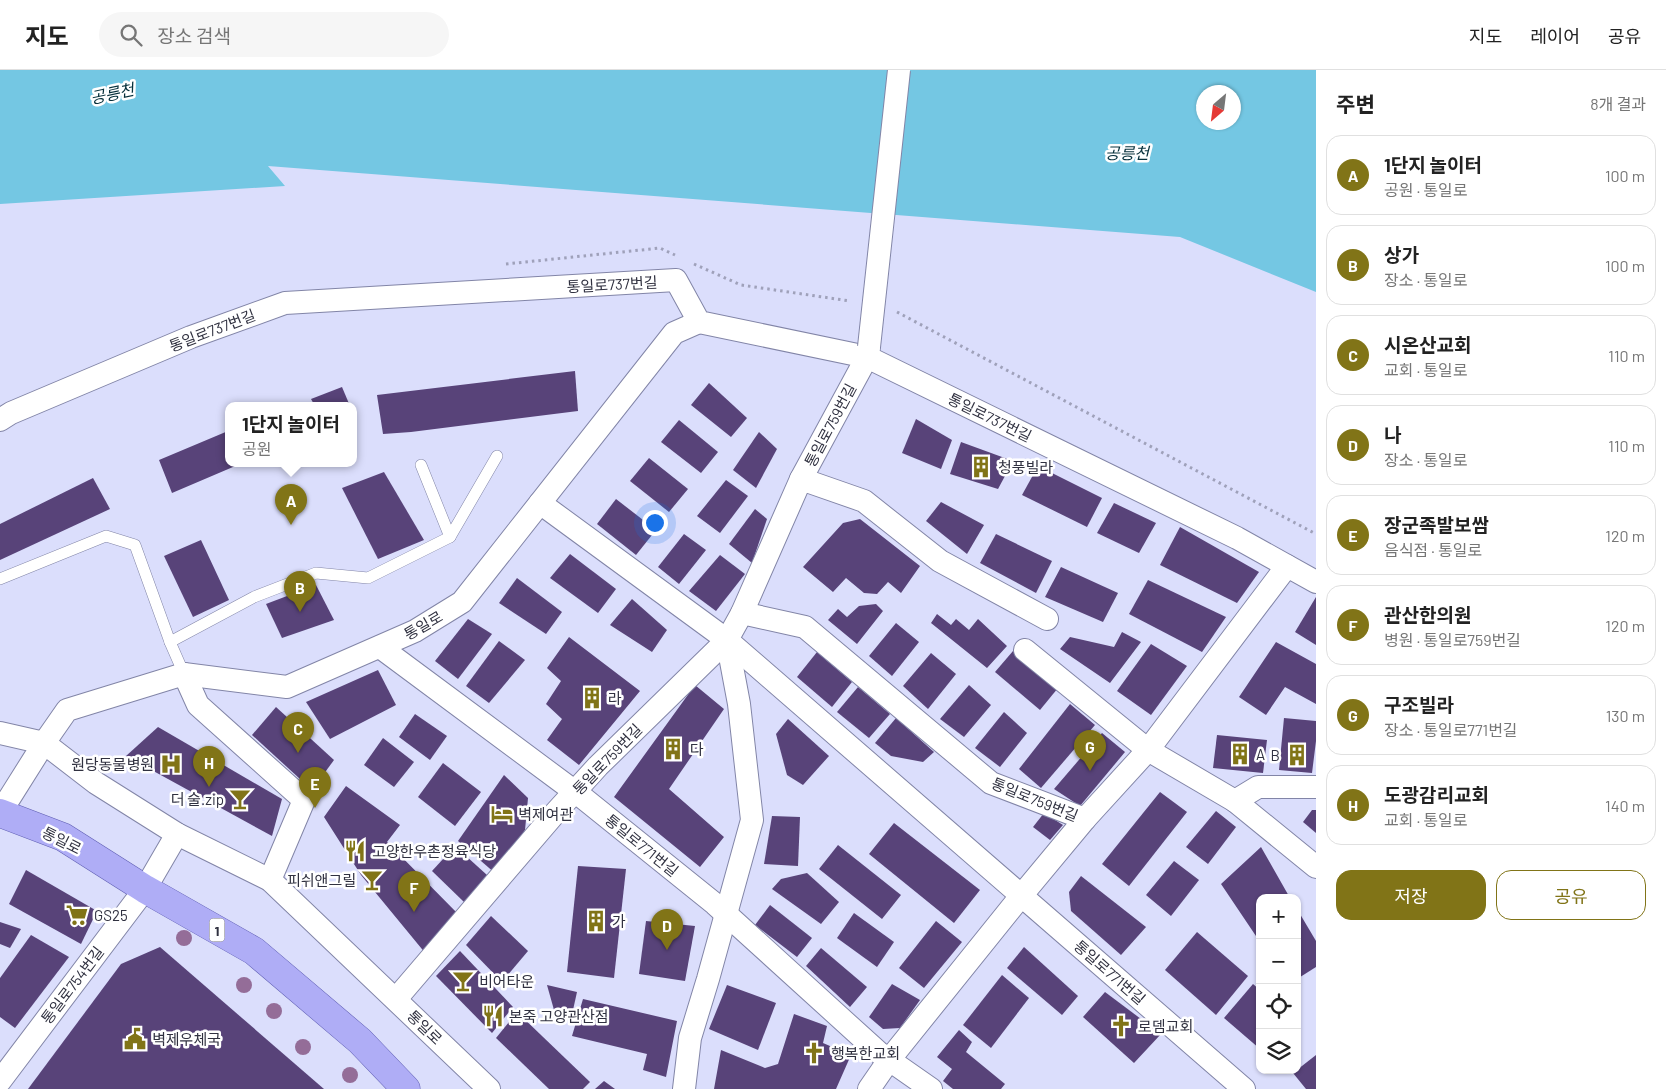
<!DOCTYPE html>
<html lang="ko">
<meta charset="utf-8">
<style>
:root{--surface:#fff;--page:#f6f6f6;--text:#222;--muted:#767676;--line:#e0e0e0;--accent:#817417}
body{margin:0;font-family:Barlow,"Noto Sans KR",sans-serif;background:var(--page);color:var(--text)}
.controls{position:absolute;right:15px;bottom:15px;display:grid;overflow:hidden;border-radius:10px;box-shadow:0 1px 4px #0004}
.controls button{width:45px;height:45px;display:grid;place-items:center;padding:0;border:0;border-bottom:1px solid var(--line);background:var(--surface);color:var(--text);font:25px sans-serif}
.compass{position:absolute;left:1196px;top:15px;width:45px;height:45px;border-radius:50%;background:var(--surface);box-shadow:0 1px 4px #0004;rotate:208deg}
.you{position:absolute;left:654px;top:452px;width:18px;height:18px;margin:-12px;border:4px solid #fff;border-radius:50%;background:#1a73e8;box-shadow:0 0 0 8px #1a73e833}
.badge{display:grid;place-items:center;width:32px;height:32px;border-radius:50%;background:var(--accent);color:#fff;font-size:16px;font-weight:700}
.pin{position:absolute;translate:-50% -41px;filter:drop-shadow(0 1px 2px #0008)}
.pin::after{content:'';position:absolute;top:26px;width:18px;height:15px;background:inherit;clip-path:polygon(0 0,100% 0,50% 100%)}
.popup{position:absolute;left:225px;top:332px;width:132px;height:65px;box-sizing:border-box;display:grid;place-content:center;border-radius:10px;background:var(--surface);filter:drop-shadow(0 1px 4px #0005);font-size:16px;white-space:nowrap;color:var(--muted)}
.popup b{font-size:19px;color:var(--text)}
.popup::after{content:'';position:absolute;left:50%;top:100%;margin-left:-10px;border:10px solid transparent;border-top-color:var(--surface)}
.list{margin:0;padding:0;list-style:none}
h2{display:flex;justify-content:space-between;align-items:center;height:65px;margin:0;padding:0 20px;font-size:21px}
h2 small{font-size:16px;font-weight:400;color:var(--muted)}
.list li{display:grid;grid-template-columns:32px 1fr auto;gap:15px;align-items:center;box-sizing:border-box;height:80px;margin:0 10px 10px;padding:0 10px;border:1px solid var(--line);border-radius:15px}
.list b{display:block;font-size:19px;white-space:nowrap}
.list p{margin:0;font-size:16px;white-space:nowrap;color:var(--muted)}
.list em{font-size:16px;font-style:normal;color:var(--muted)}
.actions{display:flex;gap:10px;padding:15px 20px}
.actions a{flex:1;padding:11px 0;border:1px solid var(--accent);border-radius:15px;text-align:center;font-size:18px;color:var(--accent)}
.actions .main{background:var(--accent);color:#fff}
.icon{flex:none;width:28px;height:28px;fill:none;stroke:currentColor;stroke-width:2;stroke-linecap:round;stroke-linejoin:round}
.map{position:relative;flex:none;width:1316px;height:1019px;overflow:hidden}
header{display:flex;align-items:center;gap:30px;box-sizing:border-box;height:70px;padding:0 25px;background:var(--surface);border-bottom:1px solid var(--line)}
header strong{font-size:24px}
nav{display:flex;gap:28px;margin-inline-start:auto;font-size:18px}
.search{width:350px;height:45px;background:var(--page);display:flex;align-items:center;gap:12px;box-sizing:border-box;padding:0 18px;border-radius:28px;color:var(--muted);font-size:19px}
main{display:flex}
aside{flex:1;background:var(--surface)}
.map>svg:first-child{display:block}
</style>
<header>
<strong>지도</strong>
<div class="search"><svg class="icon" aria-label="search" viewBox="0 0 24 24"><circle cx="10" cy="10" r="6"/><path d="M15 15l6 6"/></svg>장소 검색</div>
<nav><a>지도</a><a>레이어</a><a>공유</a></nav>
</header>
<main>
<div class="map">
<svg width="1316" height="1019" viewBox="0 0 1316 1019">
<rect width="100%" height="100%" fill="#dbdefc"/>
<!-- water -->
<path fill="#74c7e3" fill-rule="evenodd" d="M0 0H1316V222L1180 167 268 96 285 116 0 134ZM1204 22H1234V52H1204Z"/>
<!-- building -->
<g fill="#584379">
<polygon points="575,301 578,341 411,362 383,364 377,325"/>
<polygon points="709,313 747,348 731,367 691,335"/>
<polygon points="342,317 350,336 315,336 311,329"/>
<polygon points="916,349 952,370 941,399 902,383"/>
<polygon points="679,350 718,382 701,403 661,372"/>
<polygon points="228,361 228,394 240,394 172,423 159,390"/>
<polygon points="759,362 777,379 756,418 733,400"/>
<polygon points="961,372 1013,391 998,419 950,404"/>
<polygon points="649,388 688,419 669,442 630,411"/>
<polygon points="1038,396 1102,428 1087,457 1022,425"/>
<polygon points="384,402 424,470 378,489 342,418"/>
<polygon points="93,408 110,439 0,490 0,454"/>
<polygon points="726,410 748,426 720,463 697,446"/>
<polygon points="616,429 656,460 636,485 597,454"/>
<polygon points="941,432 984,455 967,484 926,451"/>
<polygon points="1114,433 1156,453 1139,483 1097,463"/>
<polygon points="755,439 767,449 752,493 729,474"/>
<polygon points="860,449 920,496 901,523 888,512 877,524 864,523 846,508 833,522 803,497 843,453"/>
<polygon points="1180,457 1259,502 1237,533 1160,495"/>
<polygon points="684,464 706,480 679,514 658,497"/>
<polygon points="996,464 1052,491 1036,523 980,493"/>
<polygon points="201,470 229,530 193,547 164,486"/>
<polygon points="570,484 616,519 598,543 550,508"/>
<polygon points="720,485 745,504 716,541 689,521"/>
<polygon points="1061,497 1118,523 1103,552 1045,527"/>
<polygon points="517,508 562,542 546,564 499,533"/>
<polygon points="1148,510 1226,547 1202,582 1129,544"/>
<polygon points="316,515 334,550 282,568 266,534"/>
<polygon points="1316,527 1316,575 1295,562"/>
<polygon points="632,529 667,560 652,582 610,555"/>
<polygon points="876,534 883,541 857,574 828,550 838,539 847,547 859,536"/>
<polygon points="937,544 951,555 956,549 969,560 978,549 1007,576 987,598 931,553"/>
<polygon points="468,549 492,564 458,609 435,591"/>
<polygon points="896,553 919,572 892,606 869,586"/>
<polygon points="1122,562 1141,572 1110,613 1060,579 1070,567 1114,577"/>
<polygon points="569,567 640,621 579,695 547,670 562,649 546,634 561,611 547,598"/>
<polygon points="499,571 525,590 489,633 466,616"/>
<polygon points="1276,572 1316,594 1316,634 1285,617 1266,645 1239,627"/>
<polygon points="1151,574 1187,596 1151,645 1117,621"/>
<polygon points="1013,581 1058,618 1040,640 995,602"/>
<polygon points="817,582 852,612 832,637 797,607"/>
<polygon points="931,583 956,604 928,639 903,616"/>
<polygon points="378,600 396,635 330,669 306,632"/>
<polygon points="695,615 724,639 669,719 724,767 700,797 614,727"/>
<polygon points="969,615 991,635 964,667 940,649"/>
<polygon points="858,617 890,644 869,668 837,642"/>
<polygon points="1070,634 1095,655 1041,718 1019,699"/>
<polygon points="276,637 334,690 312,720 252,665"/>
<polygon points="1004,642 1027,663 1000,697 975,678"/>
<polygon points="415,644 447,666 430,690 399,667"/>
<polygon points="896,648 934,682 923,692 891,686 875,673"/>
<polygon points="1284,648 1316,651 1316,671 1312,703 1279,700"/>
<polygon points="788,649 829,686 803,715 787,705 776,664"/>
<polygon points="158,657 282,729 272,766 126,686"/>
<polygon points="1102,663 1125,682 1080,736 1054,719"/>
<polygon points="1217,665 1267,670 1263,703 1213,698"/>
<polygon points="383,668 414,692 394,717 364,695"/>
<polygon points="443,693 481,722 455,756 418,727"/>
<polygon points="504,705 528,728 525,760 496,804 458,771"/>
<polygon points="346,716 400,755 387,772 459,845 426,884 361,805 324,747"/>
<polygon points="1160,722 1187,742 1129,816 1102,794"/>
<polygon points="1312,740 1316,740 1316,763 1303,752"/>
<polygon points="1216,741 1236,757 1208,794 1186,777"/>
<polygon points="1044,743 1063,755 1050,770 1033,757"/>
<polygon points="772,746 800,747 798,796 764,794"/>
<polygon points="894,753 980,820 954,853 869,784"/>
<polygon points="838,775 901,825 882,849 819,799"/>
<polygon points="455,776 487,805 464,832 432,801"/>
<polygon points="1261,777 1290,828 1260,828 1260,872 1221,814"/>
<polygon points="1174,791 1199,810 1171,846 1146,825"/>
<polygon points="578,796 626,799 614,908 567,902"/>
<polygon points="26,800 97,841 81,874 9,834"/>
<polygon points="807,803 839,832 821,854 772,819 781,809"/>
<polygon points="1081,806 1146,857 1121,885 1071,841 1069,822"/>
<polygon points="770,835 812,868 797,887 755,855"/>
<polygon points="1297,839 1316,871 1316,897 1297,909"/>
<polygon points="854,843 894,872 877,897 837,868"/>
<polygon points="491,846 528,881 502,912 466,875"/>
<polygon points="646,851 695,856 685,911 639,904"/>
<polygon points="936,851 962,872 924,918 899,898"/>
<polygon points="0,852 21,859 10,878 0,874"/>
<polygon points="1197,862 1248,906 1216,945 1165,900"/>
<polygon points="31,865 69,887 15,958 0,947 0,908"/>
<polygon points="160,877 324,1019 28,1019 121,894"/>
<polygon points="1024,877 1078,926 1062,945 1007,898"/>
<polygon points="821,878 867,917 850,937 806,896"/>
<polygon points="460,881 513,937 492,963 436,906"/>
<polygon points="1002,905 1029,928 991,978 963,955"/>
<polygon points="892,914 920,930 900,958 883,959 869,947"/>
<polygon points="1253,914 1260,920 1260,979 1224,948"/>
<polygon points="547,915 577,922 573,940 554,940"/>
<polygon points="727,915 776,933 758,980 709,959"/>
<polygon points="1105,922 1161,964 1134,993 1083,947"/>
<polygon points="583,929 677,951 666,1007 643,1000 647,984 572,966"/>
<polygon points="517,942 590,1012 583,1019 549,1019 496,968"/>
<polygon points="794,944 827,956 823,973 851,985 836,1019 714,1019 721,980 765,998 778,994"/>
<polygon points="959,960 972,972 966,982 1005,1014 1001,1019 953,1019 943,1011 952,999 937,987"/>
<polygon points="1316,985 1316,1019 1306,1019 1293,1003"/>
<polygon points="604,1011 615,1019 595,1019"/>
</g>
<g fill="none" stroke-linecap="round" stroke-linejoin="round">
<!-- service casing -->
<g stroke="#8285a7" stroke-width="12">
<g id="service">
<polyline points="421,395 450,467"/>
<polyline points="0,509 106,466 135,475 170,572 184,604"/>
<polyline points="170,572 254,527 316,503 368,508 450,467 497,386"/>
</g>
</g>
<!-- minor casing -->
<g stroke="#8285a7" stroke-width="24">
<g id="minor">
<polyline points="0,350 11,343 191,267 285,233 676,210 699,252 867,287 1237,468 1316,512"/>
<polyline points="801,409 864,431 940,491 1047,549"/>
<polyline points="540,433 727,570 1244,1019"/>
<polyline points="742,543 805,557 991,713 1085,749"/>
<polyline points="380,577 582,727 715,834 878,982 931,1019"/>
<polyline points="1025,580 1148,680 1235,731 1316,797"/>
<polyline points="184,604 198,635 304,730 270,810"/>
<polyline points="0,663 44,673 96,713 177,764 270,810 489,1019"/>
<polyline points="1235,731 1258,717 1316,717"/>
<polyline points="0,743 44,673 67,640 184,604 287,617 415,561 462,532 674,263 699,252"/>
<polyline points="396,929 556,742 598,696 727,570 742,543 801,409 867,287 869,277"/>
<polyline points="0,1011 145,819 177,764"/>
<polyline points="684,1019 690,968 708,909 752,750 739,634 727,570"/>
<polyline points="869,1019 889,990 1021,826 1085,749 1148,680 1287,496"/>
</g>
</g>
<!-- primary casing -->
<g stroke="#5f5eb2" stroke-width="29">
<polyline id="primary" points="0,743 63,767 145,819 254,881 360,971 406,1019"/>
</g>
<!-- path -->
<g stroke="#9fa1ba" stroke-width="3" stroke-dasharray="2.5 4" stroke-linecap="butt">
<polyline points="506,194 660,178 675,185"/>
<polyline points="694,194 741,215 850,231"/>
<polyline points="897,242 1316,464"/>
</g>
<!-- service -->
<use href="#service" stroke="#fff" stroke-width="11"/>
<!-- minor -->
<use href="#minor" stroke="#fff" stroke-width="22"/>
<!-- primary -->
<use href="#primary" stroke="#afadf6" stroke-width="28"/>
<!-- minor-bridge casing -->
<g stroke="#8285a7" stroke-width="24" stroke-linecap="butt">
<polyline id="minor-bridge" points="869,277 899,0"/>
</g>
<!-- minor-bridge -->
<use href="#minor-bridge" stroke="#fff" stroke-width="22"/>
</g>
<!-- trees -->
<g fill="#946d98">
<circle cx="184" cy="868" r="8"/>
<circle cx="244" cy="915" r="8"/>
<circle cx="274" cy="941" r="8"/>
<circle cx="303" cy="977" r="8"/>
<circle cx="350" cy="1005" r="8"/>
</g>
<!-- icons -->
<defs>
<g id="building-bare" transform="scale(1.725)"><path d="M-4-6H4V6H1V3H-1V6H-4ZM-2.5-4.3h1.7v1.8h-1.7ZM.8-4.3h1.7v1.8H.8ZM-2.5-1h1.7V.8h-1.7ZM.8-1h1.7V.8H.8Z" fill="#817417" stroke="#fff" stroke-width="2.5" paint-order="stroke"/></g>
<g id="hospital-bare" transform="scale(1.725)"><path d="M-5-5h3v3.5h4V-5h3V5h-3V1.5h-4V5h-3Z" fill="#817417" stroke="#fff" stroke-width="2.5" paint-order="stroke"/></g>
<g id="bar-bare" transform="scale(1.725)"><path d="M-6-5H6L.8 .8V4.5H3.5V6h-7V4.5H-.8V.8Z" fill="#817417" stroke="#fff" stroke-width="2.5" paint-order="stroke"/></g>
<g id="hotel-bare" transform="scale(1.725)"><path d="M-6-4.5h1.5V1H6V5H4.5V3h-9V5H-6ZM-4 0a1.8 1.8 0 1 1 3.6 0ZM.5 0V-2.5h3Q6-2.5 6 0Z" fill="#817417" stroke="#fff" stroke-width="2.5" paint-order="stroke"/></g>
<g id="restaurant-bare" transform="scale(1.725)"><path d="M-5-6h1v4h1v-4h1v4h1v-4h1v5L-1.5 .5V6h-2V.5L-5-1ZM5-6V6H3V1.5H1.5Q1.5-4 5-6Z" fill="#817417" stroke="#fff" stroke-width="2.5" paint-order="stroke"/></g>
<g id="supermarket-bare" transform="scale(1.725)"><path d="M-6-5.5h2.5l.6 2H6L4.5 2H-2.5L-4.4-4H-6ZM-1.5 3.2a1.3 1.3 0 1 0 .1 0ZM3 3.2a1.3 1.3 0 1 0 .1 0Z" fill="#817417" stroke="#fff" stroke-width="2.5" paint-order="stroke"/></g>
<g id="church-bare" transform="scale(1.725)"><path d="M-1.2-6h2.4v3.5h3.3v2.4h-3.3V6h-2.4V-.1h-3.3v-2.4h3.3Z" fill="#817417" stroke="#fff" stroke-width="2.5" paint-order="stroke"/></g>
<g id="civic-bare" transform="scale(1.725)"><path d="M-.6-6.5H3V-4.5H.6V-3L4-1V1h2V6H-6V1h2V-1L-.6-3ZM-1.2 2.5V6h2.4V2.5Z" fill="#817417" stroke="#fff" stroke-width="2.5" paint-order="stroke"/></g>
</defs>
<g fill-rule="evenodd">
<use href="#building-bare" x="981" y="397"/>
<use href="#building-bare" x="592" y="628"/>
<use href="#building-bare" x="673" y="679"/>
<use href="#building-bare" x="1240" y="684"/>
<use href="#building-bare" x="1297" y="685"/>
<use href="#hospital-bare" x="171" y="694"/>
<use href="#bar-bare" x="240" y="729"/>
<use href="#hotel-bare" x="502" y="744"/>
<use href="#restaurant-bare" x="355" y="781"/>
<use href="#bar-bare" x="372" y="810"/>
<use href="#supermarket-bare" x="77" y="845"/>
<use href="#building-bare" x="596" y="851"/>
<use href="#bar-bare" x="463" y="911"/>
<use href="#restaurant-bare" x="493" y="946"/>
<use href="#church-bare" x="1121" y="956"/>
<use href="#civic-bare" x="135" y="969"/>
<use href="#church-bare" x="814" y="983"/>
</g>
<g text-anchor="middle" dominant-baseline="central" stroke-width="5" stroke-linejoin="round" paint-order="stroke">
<!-- shield labels -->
<rect fill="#fff" stroke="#6e6f79" stroke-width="1" x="209.5" y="848.5" width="15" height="23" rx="4"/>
<g font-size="14" font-weight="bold" fill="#303140">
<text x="217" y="860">1</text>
</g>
<!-- street labels -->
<g font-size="15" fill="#303140" stroke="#fff">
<text transform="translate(612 214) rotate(-3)">통일로737번길</text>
<text transform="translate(212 260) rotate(-21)">통일로737번길</text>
<text transform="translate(990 347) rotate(26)">통일로737번길</text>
<text transform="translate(830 355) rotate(-62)">통일로759번길</text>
<text transform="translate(423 555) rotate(-30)">통일로</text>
<text transform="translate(607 689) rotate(-46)">통일로759번길</text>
<text transform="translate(1035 729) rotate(22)">통일로759번길</text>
<text transform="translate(62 770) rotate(27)">통일로</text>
<text transform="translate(642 775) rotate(39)">통일로771번길</text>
<text transform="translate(1110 902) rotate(41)">통일로771번길</text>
<text transform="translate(72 915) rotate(-53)">통일로754번길</text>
<text transform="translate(425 957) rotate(44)">통일로</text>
</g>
<!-- poi labels -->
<g font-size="15" fill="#303140" stroke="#fff" text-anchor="start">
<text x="998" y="397">청풍빌라</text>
<text x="608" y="628">라</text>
<text x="690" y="679">다</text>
<text x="1256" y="684">A</text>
<text x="1280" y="685" text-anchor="end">B</text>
<text x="154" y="694" text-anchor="end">원당동물병원</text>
<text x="224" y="729" text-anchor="end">더 술.zip</text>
<text x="518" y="744">벽제여관</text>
<text x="372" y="781">고양한우촌정육식당</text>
<text x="356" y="810" text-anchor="end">피쉬앤그릴</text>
<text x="94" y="845">GS25</text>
<text x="612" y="851">가</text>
<text x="479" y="911">비어타운</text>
<text x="509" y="946">본죽 고양관산점</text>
<text x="1138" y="956">로뎀교회</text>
<text x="152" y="969">벽제우체국</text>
<text x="831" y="983">행복한교회</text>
</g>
<!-- water labels -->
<g font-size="16" font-style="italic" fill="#052f3a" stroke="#fff">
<text transform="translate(112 23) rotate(-12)">공릉천</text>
<text x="1127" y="82">공릉천</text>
</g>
</g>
</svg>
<div class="controls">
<button>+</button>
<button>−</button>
<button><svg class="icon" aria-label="locate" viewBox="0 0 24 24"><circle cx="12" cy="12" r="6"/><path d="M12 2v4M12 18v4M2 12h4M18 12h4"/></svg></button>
<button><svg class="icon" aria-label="layers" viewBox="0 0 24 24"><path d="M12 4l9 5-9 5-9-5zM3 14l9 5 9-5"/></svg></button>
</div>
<svg class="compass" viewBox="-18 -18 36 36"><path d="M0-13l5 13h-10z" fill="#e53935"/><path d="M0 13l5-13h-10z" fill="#767676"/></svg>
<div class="you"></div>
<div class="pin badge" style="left:291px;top:455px">A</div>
<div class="popup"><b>1단지 놀이터</b>공원</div>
<div class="pin badge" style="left:300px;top:542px">B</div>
<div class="pin badge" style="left:298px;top:683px">C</div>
<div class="pin badge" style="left:667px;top:880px">D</div>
<div class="pin badge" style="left:315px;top:738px">E</div>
<div class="pin badge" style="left:414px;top:842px">F</div>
<div class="pin badge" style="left:1090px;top:701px">G</div>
<div class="pin badge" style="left:209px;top:717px">H</div>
</div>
<aside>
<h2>주변<small>8개 결과</small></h2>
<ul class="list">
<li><span class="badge">A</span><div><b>1단지 놀이터</b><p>공원 · 통일로</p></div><em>100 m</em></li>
<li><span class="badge">B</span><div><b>상가</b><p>장소 · 통일로</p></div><em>100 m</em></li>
<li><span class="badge">C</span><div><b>시온산교회</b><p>교회 · 통일로</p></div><em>110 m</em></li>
<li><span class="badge">D</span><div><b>나</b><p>장소 · 통일로</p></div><em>110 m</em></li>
<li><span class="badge">E</span><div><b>장군족발보쌈</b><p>음식점 · 통일로</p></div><em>120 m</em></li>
<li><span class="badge">F</span><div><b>관산한의원</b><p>병원 · 통일로759번길</p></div><em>120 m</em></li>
<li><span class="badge">G</span><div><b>구조빌라</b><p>장소 · 통일로771번길</p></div><em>130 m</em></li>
<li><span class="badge">H</span><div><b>도광감리교회</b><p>교회 · 통일로</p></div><em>140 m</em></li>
</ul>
<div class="actions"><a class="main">저장</a><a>공유</a></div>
</aside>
</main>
